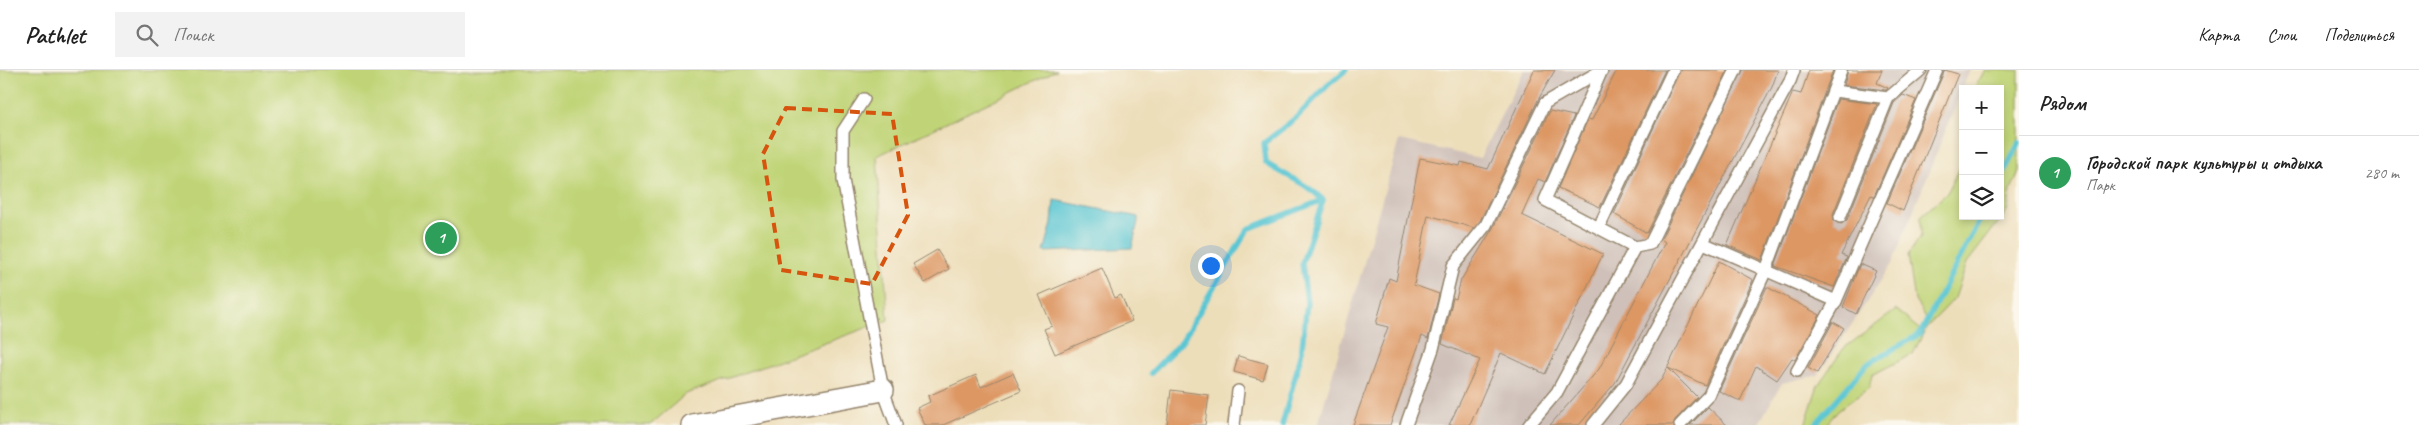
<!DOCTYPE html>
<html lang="ru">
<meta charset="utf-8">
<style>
:root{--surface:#fff;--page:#f2f2f2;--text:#222;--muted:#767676;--line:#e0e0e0;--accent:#ea580c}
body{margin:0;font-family:Caveat,sans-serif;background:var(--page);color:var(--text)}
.controls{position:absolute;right:15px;top:15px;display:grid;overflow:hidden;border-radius:0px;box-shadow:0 2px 8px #0003}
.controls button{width:45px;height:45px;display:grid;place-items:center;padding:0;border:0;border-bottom:1px solid var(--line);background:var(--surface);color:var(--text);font:25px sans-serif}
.you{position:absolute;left:1210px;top:195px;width:18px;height:18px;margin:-12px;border:4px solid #fff;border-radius:50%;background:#1a73e8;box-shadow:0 0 0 8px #1a73e833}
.badge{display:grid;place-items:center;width:32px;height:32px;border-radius:50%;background:var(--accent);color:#fff;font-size:16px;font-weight:700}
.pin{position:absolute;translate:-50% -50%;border:2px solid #fff;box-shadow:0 1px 5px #0006}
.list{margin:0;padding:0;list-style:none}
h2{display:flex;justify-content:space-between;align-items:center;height:65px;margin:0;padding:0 20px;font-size:21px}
h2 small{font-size:16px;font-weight:400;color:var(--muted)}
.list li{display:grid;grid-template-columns:32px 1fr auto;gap:15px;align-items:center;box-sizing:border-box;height:75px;padding:0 20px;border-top:1px solid var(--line)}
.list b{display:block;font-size:19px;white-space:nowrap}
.list p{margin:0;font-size:16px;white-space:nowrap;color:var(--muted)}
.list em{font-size:16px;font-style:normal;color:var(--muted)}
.icon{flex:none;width:28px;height:28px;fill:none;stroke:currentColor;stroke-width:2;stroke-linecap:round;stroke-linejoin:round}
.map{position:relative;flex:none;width:2019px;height:355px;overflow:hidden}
header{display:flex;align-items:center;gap:30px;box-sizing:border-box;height:70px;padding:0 25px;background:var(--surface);border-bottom:1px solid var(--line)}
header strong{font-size:24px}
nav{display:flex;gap:28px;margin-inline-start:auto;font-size:18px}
.search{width:350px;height:45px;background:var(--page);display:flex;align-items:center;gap:12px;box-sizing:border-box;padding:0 18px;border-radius:0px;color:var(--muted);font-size:19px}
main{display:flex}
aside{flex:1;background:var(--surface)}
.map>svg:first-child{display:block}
</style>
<header>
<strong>Pathlet</strong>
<div class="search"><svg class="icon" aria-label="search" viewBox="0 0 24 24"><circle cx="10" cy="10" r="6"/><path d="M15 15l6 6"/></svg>Поиск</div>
<nav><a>Карта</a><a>Слои</a><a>Поделиться</a></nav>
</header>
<main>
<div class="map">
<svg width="2019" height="355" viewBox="0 0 2019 355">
<rect width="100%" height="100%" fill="#fbf7ec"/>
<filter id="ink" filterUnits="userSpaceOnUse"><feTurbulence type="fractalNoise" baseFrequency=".02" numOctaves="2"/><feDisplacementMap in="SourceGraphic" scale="10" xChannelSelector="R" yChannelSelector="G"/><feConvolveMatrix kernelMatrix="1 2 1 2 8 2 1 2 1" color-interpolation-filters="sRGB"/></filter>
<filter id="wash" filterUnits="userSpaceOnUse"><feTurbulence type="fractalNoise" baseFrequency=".0096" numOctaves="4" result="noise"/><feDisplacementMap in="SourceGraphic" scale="20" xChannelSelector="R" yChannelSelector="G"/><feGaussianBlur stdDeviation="1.12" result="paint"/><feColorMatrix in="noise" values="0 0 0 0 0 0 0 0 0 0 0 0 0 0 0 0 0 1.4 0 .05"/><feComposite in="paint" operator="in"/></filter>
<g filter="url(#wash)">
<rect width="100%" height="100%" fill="#eddeba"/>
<!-- industrial -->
<polygon fill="#cfc1ba" points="1524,0 1970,0 1892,194 1818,305 1782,313 1758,355 1318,355 1399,70 1480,88"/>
<!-- green -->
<g fill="#c0d477" stroke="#7e7f4a">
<polygon points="0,0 1057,0 877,86 888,250 686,324 650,355 0,355"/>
<polygon points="1985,0 2019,0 2019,101 2011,120 2007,141 1967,193 1955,228 1926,258 1913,284 1872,305 1869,318 1838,340 1826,355 1805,355 1818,315 1844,278 1896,240 1920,260 1927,249 1915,231 1908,185 1921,166 1921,146 1947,123 1963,92 1963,146 2000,146 2000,19 1974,19"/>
</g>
<!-- water -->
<polygon fill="#5ac6d3" stroke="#4a7878" points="1054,130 1139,147 1132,178 1044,182 1052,153"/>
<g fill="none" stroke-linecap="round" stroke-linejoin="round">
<!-- stream -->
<g stroke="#5ac6d3" stroke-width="5.5">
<polyline points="2000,110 2019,73"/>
<polyline points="1151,303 1182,271 1248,159 1323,130"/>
<path d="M1282 355 1301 285 1307 233 1302 193 1323 130C1307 113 1285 106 1266 93L1264 73 1297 47 1328 15 1346 0"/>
<polyline points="1815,355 1867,294 1920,264 1982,146"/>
</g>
</g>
<g id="blocks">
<!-- building -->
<g fill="#dd9764">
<polygon points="1534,0 1555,0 1538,30 1480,151 1474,158 1428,145 1414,215 1439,224 1428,269 1422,266 1390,355 1353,355 1388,257 1376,254 1389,208 1396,211 1420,88 1460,96 1461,92 1488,99"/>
<polygon points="1617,0 1665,0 1600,137 1558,118 1588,49 1592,50"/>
<polygon points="1680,0 1728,0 1647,163 1614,144"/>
<polygon points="1743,0 1778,0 1772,17 1615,313 1579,355 1550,355 1599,299 1665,172 1661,169"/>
<polygon points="1809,0 1833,0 1762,190 1727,175 1793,22 1801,24"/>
<polygon points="1848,0 1882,0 1877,13 1888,18 1886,20 1844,15"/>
<polygon points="1945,0 1958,4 1903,141 1887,133"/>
<polygon points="1903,25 1916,30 1874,126 1871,125 1841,185 1847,187 1834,217 1775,196 1838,29 1877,34 1833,144 1834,151 1841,154 1847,150 1894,33"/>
<polygon points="1550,41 1574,46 1545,112 1538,109 1522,145 1603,184 1545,304 1501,283 1470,355 1449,355 1480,290 1442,274 1453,228 1456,229 1461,210 1493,158"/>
<polygon points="937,180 949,199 925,213 913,194"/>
<polygon points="1719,191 1753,210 1705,315 1668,298 1697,327 1675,350 1673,355 1618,355 1662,309"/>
<polygon points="1860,194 1876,201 1856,244 1843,237"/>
<polygon points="1102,198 1115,228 1121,225 1132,251 1055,284 1044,259 1052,256 1039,225"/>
<polygon points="1767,217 1820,245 1795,290 1792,288 1777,310 1756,296 1740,331 1719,321"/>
<polygon points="1833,252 1844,258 1817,303 1808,298"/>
<polygon points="1238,286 1268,294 1263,310 1234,302"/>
<polygon points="1013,303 1021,321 943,355 925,355 917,338 930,332 928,326 976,305 981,317"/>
<polygon points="1171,320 1209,325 1205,355 1167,355"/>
<polygon points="1708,337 1727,355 1690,355"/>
</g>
</g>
</g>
<g filter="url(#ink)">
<use href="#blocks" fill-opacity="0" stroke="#94846c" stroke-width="1"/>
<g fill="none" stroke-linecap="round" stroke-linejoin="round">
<!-- lane casing -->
<g stroke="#94846c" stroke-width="14">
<g id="lane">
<polyline points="1834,21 1888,28"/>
<polyline points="864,29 843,61 843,110 883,320 896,355"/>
<polyline points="1840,147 1888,28 1921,0"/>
<polyline points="1599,157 1673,0"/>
<polyline points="1703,173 1836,231"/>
<polyline points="1635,177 1650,174 1736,0"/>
<polyline points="1797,301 1836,231 1937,0"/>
<polyline points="1234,355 1238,321"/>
<polyline points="1406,355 1433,279 1453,196 1486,155 1545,33 1602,0"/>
<polyline points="1529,355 1557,322 1635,177 1545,130 1602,0"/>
<polyline points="1593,355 1626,314 1790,11 1794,0"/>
<polyline points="1680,355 1709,325 1766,200 1841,0"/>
</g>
</g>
<!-- street casing -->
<g stroke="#94846c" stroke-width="24">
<polyline id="street" points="692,355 883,320"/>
</g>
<!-- lane -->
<use href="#lane" stroke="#fff" stroke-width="11"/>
<!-- street -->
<use href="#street" stroke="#fff" stroke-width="21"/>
</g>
</g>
<!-- marked area -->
<path fill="none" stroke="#d7540e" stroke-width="4" stroke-dasharray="10 6" stroke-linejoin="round" d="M786 38 892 44 908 145 872 214 781 200 763 84Z"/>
</svg>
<div class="controls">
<button>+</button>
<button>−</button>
<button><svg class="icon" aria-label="layers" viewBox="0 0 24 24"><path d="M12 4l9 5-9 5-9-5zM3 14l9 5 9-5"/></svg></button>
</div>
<div class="you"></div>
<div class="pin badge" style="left:441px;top:168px;background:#2e9e5b">1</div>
</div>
<aside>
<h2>Рядом<small></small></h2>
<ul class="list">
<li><span class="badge" style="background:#2e9e5b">1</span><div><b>Городской парк культуры и отдыха</b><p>Парк</p></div><em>280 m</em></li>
</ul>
</aside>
</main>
